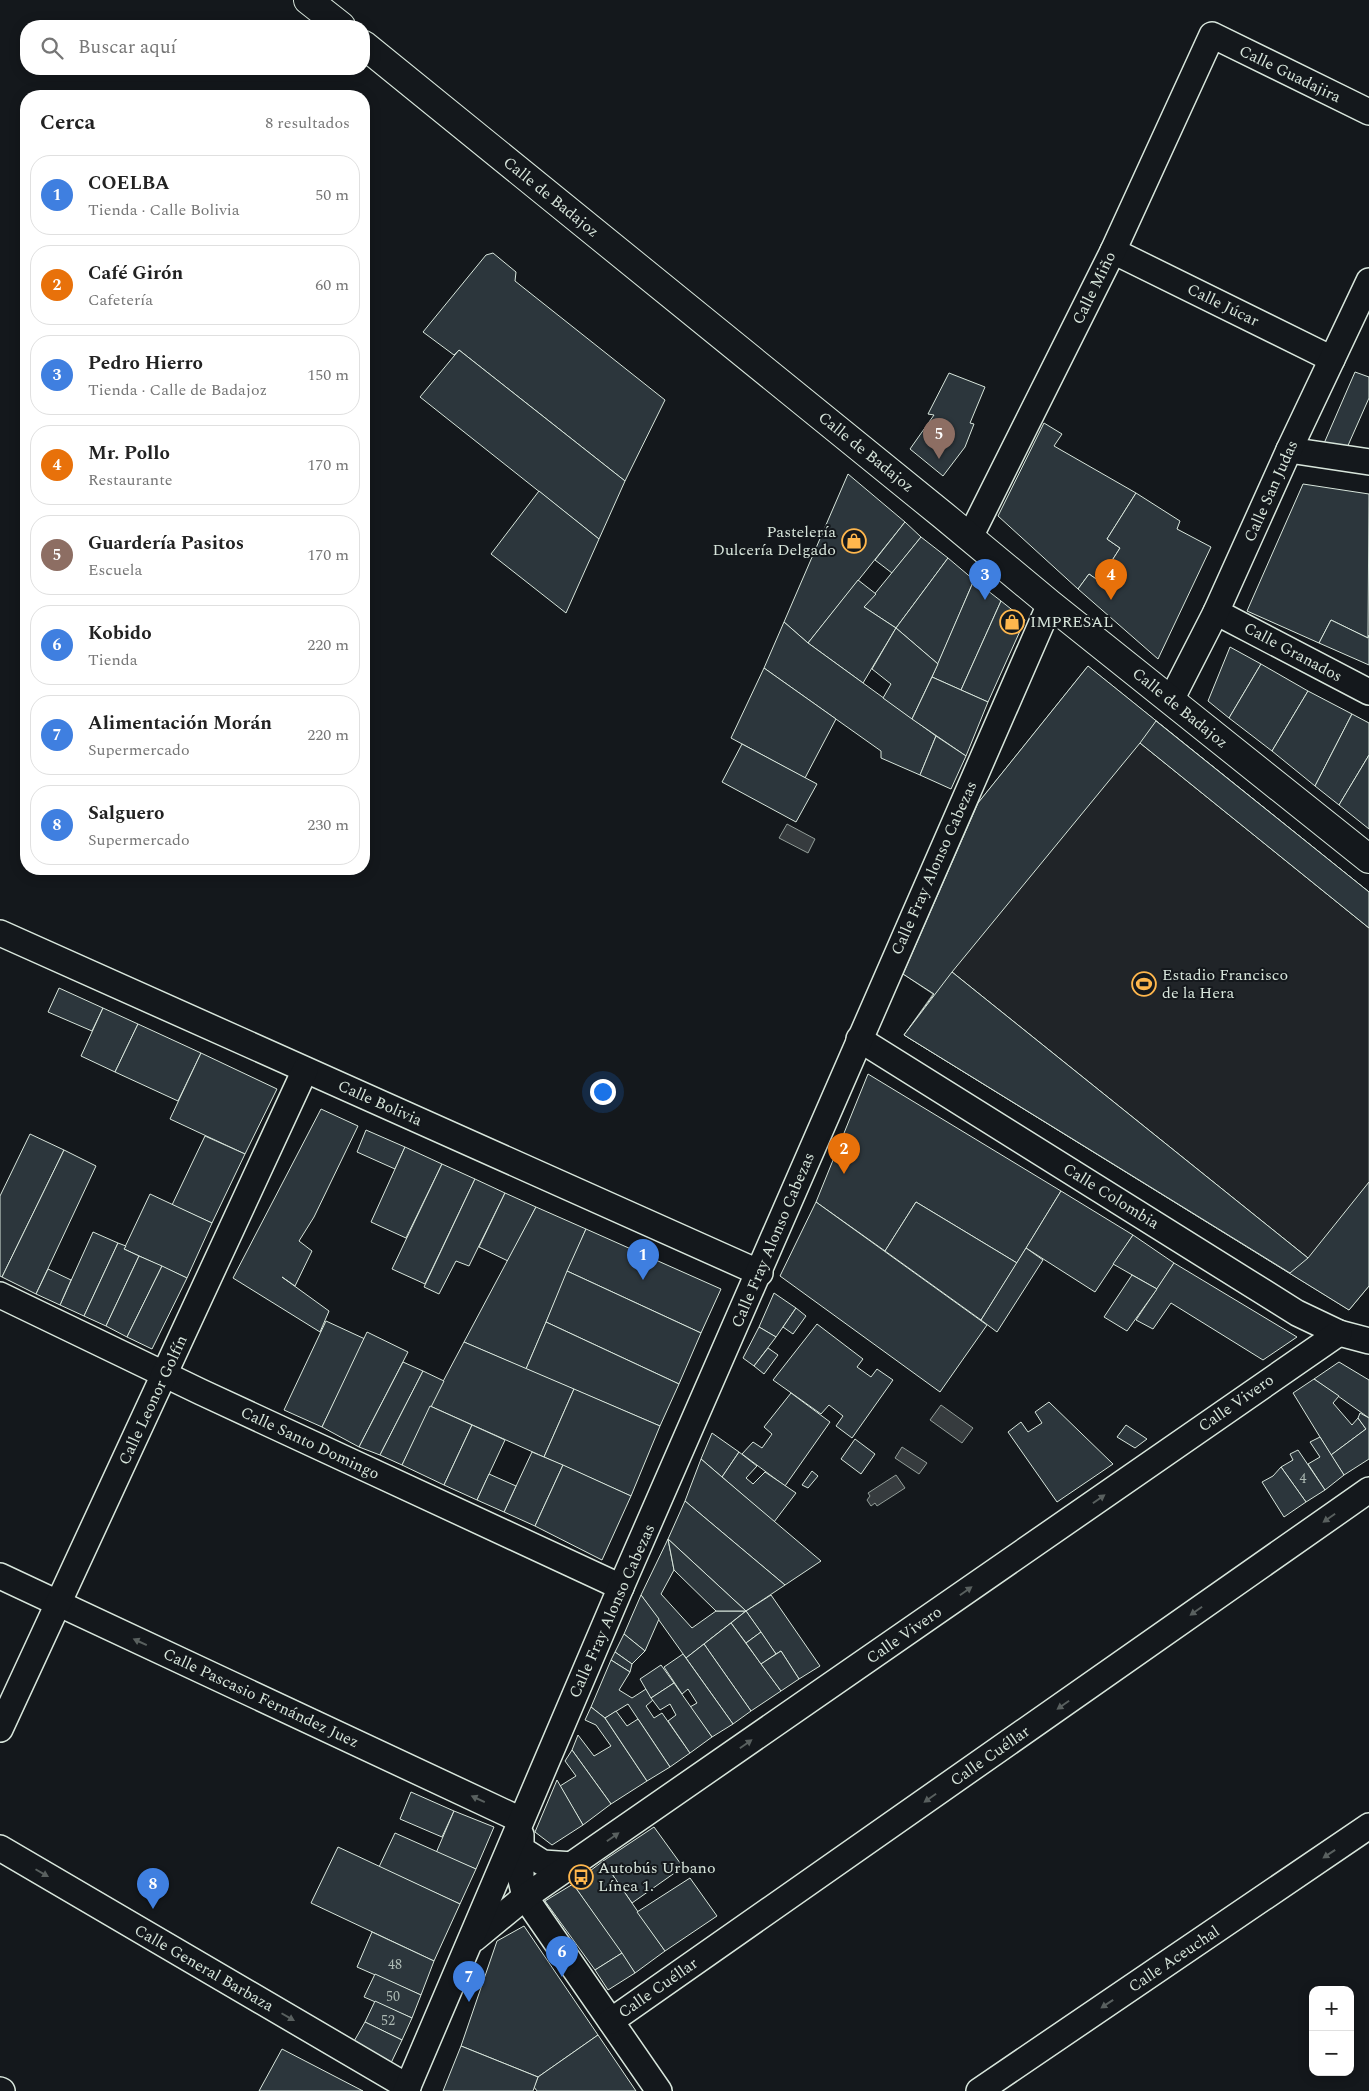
<!DOCTYPE html>
<html lang="es">
<meta charset="utf-8">
<style>
:root{--surface:#fff;--page:#f2f2f2;--text:#222;--muted:#767676;--line:#e0e0e0;--accent:#0f766e}
body{margin:0;font-family:Spectral,serif;background:var(--page);color:var(--text)}
.controls{position:absolute;right:15px;bottom:15px;display:grid;overflow:hidden;border-radius:10px;box-shadow:0 2px 12px #0003}
.controls button{width:45px;height:45px;display:grid;place-items:center;padding:0;border:0;border-bottom:1px solid var(--line);background:var(--surface);color:var(--text);font:25px sans-serif}
.you{position:absolute;left:602px;top:1091px;width:18px;height:18px;margin:-12px;border:4px solid #fff;border-radius:50%;background:#1a73e8;box-shadow:0 0 0 8px #1a73e833}
.badge{display:grid;place-items:center;width:32px;height:32px;border-radius:50%;background:var(--accent);color:#fff;font-size:16px;font-weight:700}
.pin{position:absolute;translate:-50% -41px;filter:drop-shadow(0 1px 2px #0008)}
.pin::after{content:'';position:absolute;top:26px;width:18px;height:15px;background:inherit;clip-path:polygon(0 0,100% 0,50% 100%)}
.list{margin:0;padding:0;list-style:none}
h2{display:flex;justify-content:space-between;align-items:center;height:65px;margin:0;padding:0 20px;font-size:21px}
h2 small{font-size:16px;font-weight:400;color:var(--muted)}
.list li{display:grid;grid-template-columns:32px 1fr auto;gap:15px;align-items:center;box-sizing:border-box;height:80px;margin:0 10px 10px;padding:0 10px;border:1px solid var(--line);border-radius:20px}
.list b{display:block;font-size:19px;white-space:nowrap}
.list p{margin:0;font-size:16px;white-space:nowrap;color:var(--muted)}
.list em{font-size:16px;font-style:normal;color:var(--muted)}
.icon{flex:none;width:28px;height:28px;fill:none;stroke:currentColor;stroke-width:2;stroke-linecap:round;stroke-linejoin:round}
.map{position:relative;flex:none;width:1369px;height:2091px;overflow:hidden}
.search{position:absolute;background:var(--surface);box-shadow:0 2px 12px #0003;left:20px;top:20px;width:350px;height:55px;display:flex;align-items:center;gap:12px;box-sizing:border-box;padding:0 18px;border-radius:20px;color:var(--muted);font-size:19px}
.panel{position:absolute;background:var(--surface);box-shadow:0 2px 12px #0003;left:20px;top:90px;width:350px;height:785px;border-radius:20px}
.map>svg:first-child{display:block}
</style>
<div class="map">
<svg width="1369" height="2091" viewBox="0 0 1369 2091">
<rect width="100%" height="100%" fill="#14181c"/>
<!-- green -->
<polygon fill="#202428" stroke="#939e99" points="1088,666 1369,892 1369,1286 1349,1310 904,1035 933,994 903,974 978,803"/>
<!-- water -->
<g fill="#363b3e" stroke="#939e99">
<polygon points="787,824 815,839 808,853 779,838"/>
<polygon points="941,1405 973,1428 962,1443 930,1420"/>
<polygon points="902,1447 927,1463 919,1474 895,1458"/>
<polygon points="896,1475 905,1488 877,1506 875,1503 871,1506 867,1500 870,1496 868,1493"/>
</g>
<!-- building -->
<g fill="#2c363c" stroke="#d8e6dc">
<polygon points="493,253 516,272 515,281 665,400 625,481 459,350 454,355 423,332 486,255"/>
<polygon points="459,350 625,481 599,539 420,397"/>
<polygon points="1355,372 1369,377 1369,398 1346,450 1322,448"/>
<polygon points="949,373 985,387 970,423 974,424 965,447 943,476 910,449 934,415 928,414"/>
<polygon points="1044,423 1062,434 1054,446 1136,493 1107,539 1120,548 1099,581 1089,574 1078,589 998,516"/>
<polygon points="848,474 905,522 808,643 784,622"/>
<polygon points="1303,484 1369,494 1368,638 1331,620 1319,643 1247,611"/>
<polygon points="539,491 599,539 566,613 491,554"/>
<polygon points="1136,493 1180,521 1177,529 1211,547 1158,659 1078,589 1089,574 1099,581 1120,548 1107,539"/>
<polygon points="905,522 921,537 892,573 875,560"/>
<polygon points="921,537 948,558 896,628 864,607"/>
<polygon points="948,558 974,580 938,664 896,628"/>
<polygon points="858,580 876,594 864,607 896,628 863,683 808,643"/>
<polygon points="974,580 1001,601 961,690 932,677"/>
<polygon points="1001,601 1025,620 988,702 961,690"/>
<polygon points="1331,620 1368,638 1369,635 1369,665 1319,643"/>
<polygon points="784,622 808,643 936,736 920,775 881,758 881,751 764,668"/>
<polygon points="896,628 938,664 912,719 883,698 891,684 872,669"/>
<polygon points="1230,647 1261,664 1229,718 1208,701"/>
<polygon points="1261,664 1308,691 1272,751 1229,718"/>
<polygon points="1088,666 1369,892 1369,928 1140,743 952,972 1308,1258 1369,1182 1369,1286 1349,1310 904,1035 934,994 903,974 978,803"/>
<polygon points="764,668 836,719 805,778 731,738"/>
<polygon points="932,677 988,702 966,756 912,719"/>
<polygon points="1308,691 1352,714 1315,786 1272,751"/>
<polygon points="1352,714 1369,723 1369,755 1339,805 1315,786"/>
<polygon points="1156,721 1369,892 1369,928 1140,743"/>
<polygon points="936,736 966,756 951,789 920,775"/>
<polygon points="742,744 817,784 796,822 722,782"/>
<polygon points="1369,755 1369,829 1339,805"/>
<polygon points="952,972 1308,1258 1290,1273 904,1035"/>
<polygon points="59,988 103,1008 92,1031 48,1012"/>
<polygon points="103,1008 138,1024 115,1072 81,1056"/>
<polygon points="138,1024 201,1053 178,1101 115,1072"/>
<polygon points="201,1053 277,1089 245,1154 170,1119"/>
<polygon points="868,1074 1061,1191 1017,1263 916,1202 885,1251 816,1202"/>
<polygon points="321,1109 358,1126 314,1217 299,1241 312,1251 295,1286 282,1277 329,1311 320,1332 233,1278"/>
<polygon points="366,1130 405,1147 395,1169 357,1152"/>
<polygon points="30,1134 64,1150 2,1277 0,1276 0,1196"/>
<polygon points="205,1136 245,1154 212,1223 172,1205"/>
<polygon points="405,1147 442,1164 406,1238 371,1222"/>
<polygon points="64,1150 96,1166 36,1294 2,1277"/>
<polygon points="442,1164 475,1179 425,1284 392,1269"/>
<polygon points="475,1179 505,1193 469,1266 456,1261 439,1294 424,1287"/>
<polygon points="1061,1191 1133,1235 1095,1292 1026,1248"/>
<polygon points="505,1193 536,1207 508,1261 479,1247"/>
<polygon points="150,1194 212,1223 187,1278 124,1249"/>
<polygon points="816,1202 987,1325 940,1392 780,1276"/>
<polygon points="916,1202 1017,1263 981,1320 885,1251"/>
<polygon points="536,1207 586,1229 526,1369 464,1342"/>
<polygon points="586,1229 721,1289 701,1333 567,1271"/>
<polygon points="93,1232 118,1243 84,1316 60,1305"/>
<polygon points="1133,1235 1174,1263 1157,1289 1113,1264"/>
<polygon points="118,1243 126,1246 124,1249 139,1256 106,1326 84,1316"/>
<polygon points="1026,1248 1043,1260 997,1332 981,1320"/>
<polygon points="139,1256 162,1266 127,1337 106,1326"/>
<polygon points="1174,1263 1297,1337 1263,1360 1171,1303 1153,1329 1136,1320"/>
<polygon points="162,1266 187,1278 152,1349 127,1337"/>
<polygon points="48,1269 71,1280 60,1305 36,1294"/>
<polygon points="567,1271 701,1333 679,1384 546,1322"/>
<polygon points="1132,1275 1157,1289 1127,1331 1104,1317"/>
<polygon points="774,1293 796,1308 776,1337 759,1327"/>
<polygon points="796,1308 806,1316 793,1334 783,1327"/>
<polygon points="326,1321 365,1339 322,1427 284,1410"/>
<polygon points="546,1322 679,1384 660,1426 526,1369"/>
<polygon points="817,1324 863,1359 857,1367 871,1377 877,1369 893,1380 852,1438 836,1426 843,1416 829,1405 821,1414 773,1380"/>
<polygon points="759,1327 776,1337 754,1366 743,1358"/>
<polygon points="367,1332 408,1352 359,1447 322,1427"/>
<polygon points="464,1342 574,1389 544,1457 430,1406"/>
<polygon points="768,1348 778,1355 764,1374 754,1366"/>
<polygon points="403,1362 423,1371 380,1455 359,1447"/>
<polygon points="1339,1362 1369,1380 1369,1418 1314,1379"/>
<polygon points="423,1371 444,1381 402,1465 380,1455"/>
<polygon points="1314,1379 1339,1396 1333,1403 1352,1425 1358,1418 1366,1429 1331,1455 1293,1393"/>
<polygon points="574,1389 660,1426 631,1496 544,1457"/>
<polygon points="791,1393 830,1422 785,1486 742,1454 753,1442 762,1448 772,1434 764,1427"/>
<polygon points="1049,1402 1113,1464 1057,1502 1008,1432 1021,1422 1028,1432 1042,1423 1035,1412"/>
<polygon points="430,1406 472,1425 444,1485 402,1465"/>
<polygon points="1360,1413 1369,1418 1369,1459 1344,1475 1331,1455 1366,1429 1358,1418"/>
<polygon points="472,1425 505,1440 477,1500 444,1485"/>
<polygon points="1126,1425 1147,1439 1135,1448 1117,1437"/>
<polygon points="712,1433 739,1452 722,1477 701,1459"/>
<polygon points="1320,1437 1344,1475 1325,1490 1308,1464 1320,1457 1310,1442"/>
<polygon points="855,1439 875,1454 861,1474 841,1459"/>
<polygon points="1298,1450 1325,1490 1306,1502 1281,1467 1293,1460 1290,1454"/>
<polygon points="532,1452 563,1465 535,1526 504,1512"/>
<polygon points="739,1452 757,1466 746,1478 753,1484 765,1472 796,1493 774,1522 722,1477"/>
<polygon points="701,1459 722,1477 821,1561 785,1585 685,1501"/>
<polygon points="563,1465 631,1496 602,1560 535,1526"/>
<polygon points="1281,1467 1306,1502 1284,1517 1262,1482 1273,1476"/>
<polygon points="812,1471 818,1476 808,1488 802,1485"/>
<polygon points="489,1474 516,1486 504,1512 477,1500"/>
<polygon points="685,1501 785,1585 746,1611 668,1539"/>
<polygon points="668,1539 674,1570 661,1594 692,1628 716,1611 746,1611 686,1658 641,1595"/>
<polygon points="668,1539 746,1611 716,1611 674,1570"/>
<polygon points="641,1595 659,1619 645,1651 624,1634"/>
<polygon points="771,1595 820,1666 799,1679 781,1651 776,1654 746,1611"/>
<polygon points="746,1611 761,1632 746,1643 731,1623"/>
<polygon points="731,1623 781,1691 751,1711 704,1644"/>
<polygon points="761,1632 776,1654 761,1664 746,1643"/>
<polygon points="624,1634 645,1651 632,1664 615,1652"/>
<polygon points="704,1644 751,1711 733,1724 686,1658"/>
<polygon points="781,1651 799,1679 781,1691 761,1664"/>
<polygon points="615,1652 632,1664 630,1672 611,1660"/>
<polygon points="683,1654 733,1724 712,1737 690,1707 697,1703 688,1689 682,1694 664,1667"/>
<polygon points="611,1660 630,1672 619,1690 632,1698 646,1689 653,1700 646,1706 654,1718 662,1713 690,1753 670,1767 628,1704 605,1718 591,1707"/>
<polygon points="661,1665 674,1683 651,1698 640,1679"/>
<polygon points="674,1683 712,1737 690,1753 668,1721 676,1715 670,1704 660,1710 651,1698"/>
<polygon points="591,1707 605,1718 647,1781 611,1804 572,1750 578,1735 594,1756 611,1746 596,1725 585,1720"/>
<polygon points="616,1711 627,1726 638,1719 670,1767 647,1781 605,1718"/>
<polygon points="572,1750 611,1804 583,1825 560,1786 576,1776 565,1761"/>
<polygon points="557,1780 583,1825 552,1845 535,1832"/>
<polygon points="411,1792 454,1811 442,1837 400,1819"/>
<polygon points="454,1811 494,1827 476,1869 436,1853"/>
<polygon points="654,1827 683,1867 632,1903 603,1861"/>
<polygon points="395,1833 476,1869 460,1904 379,1867"/>
<polygon points="338,1847 460,1904 434,1961 311,1903"/>
<polygon points="603,1861 665,1951 635,1973 573,1884"/>
<polygon points="690,1878 717,1916 665,1951 637,1912"/>
<polygon points="573,1884 622,1953 595,1970 545,1901"/>
<polygon points="524,1926 598,2035 538,2077 461,2046 497,1941"/>
<polygon points="372,1932 434,1961 421,1995 357,1967"/>
<polygon points="622,1953 635,1973 608,1990 595,1970"/>
<polygon points="375,1974 421,1995 412,2018 364,1997"/>
<polygon points="375,2001 412,2018 402,2040 365,2022"/>
<polygon points="365,2022 402,2040 391,2063 353,2043"/>
<polygon points="598,2035 636,2091 537,2091 534,2087 538,2077"/>
<polygon points="461,2046 538,2077 533,2091 443,2091"/>
<polygon points="282,2049 363,2091 259,2091"/>
</g>
<g fill="none" stroke-linecap="round" stroke-linejoin="round">
<!-- minor casing -->
<g stroke="#d8e6dc" stroke-width="28">
<g id="minor">
<polyline points="1113,251 1332,359"/>
<polyline points="1289,450 1369,462"/>
<polyline points="970,537 1113,251 1212,35 1369,112"/>
<polyline points="1216,612 1369,692"/>
<polyline points="1171,700 1216,612 1289,450 1369,281"/>
<polyline points="0,933 760,1273"/>
<polyline points="859,1039 1297,1313 1339,1333 1369,1341"/>
<polyline points="0,1295 201,1392 621,1587"/>
<polyline points="0,1576 521,1820"/>
<polyline points="0,1729 305,1070"/>
<polyline points="521,1835 521,1849 543,1863 573,1865"/>
<polyline points="0,1848 408,2087"/>
<polyline points="521,1849 521,1880 525,1897 659,2091"/>
<polyline points="474,1939 525,1897 1339,1333"/>
<polyline points="611,2021 1369,1490"/>
<polyline points="0,2090 2,2091"/>
<polyline points="406,2091 621,1587 1050,604"/>
<polyline points="979,2091 1369,1826"/>
</g>
</g>
<!-- tertiary casing -->
<g stroke="#d8e6dc" stroke-width="30">
<g id="tertiary">
<polyline points="308,0 341,26"/>
<polyline points="364,45 944,516 1050,604 1369,859"/>
</g>
</g>
<!-- minor -->
<use href="#minor" stroke="#14181c" stroke-width="25"/>
<!-- tertiary -->
<use href="#tertiary" stroke="#14181c" stroke-width="28"/>
</g>
<!-- one-way arrows -->
<defs><path id="oneway-solid" d="M-6-.8H1V-3.2L6.5 0L1 3.2V.8H-6Z" transform="scale(1.25)"/></defs>
<g fill="#59605f">
<use href="#oneway-solid" transform="translate(1099 1499) rotate(-35)"/>
<use href="#oneway-solid" transform="translate(1329 1518) rotate(145)"/>
<use href="#oneway-solid" transform="translate(966 1591) rotate(-35)"/>
<use href="#oneway-solid" transform="translate(1196 1611) rotate(145)"/>
<use href="#oneway-solid" transform="translate(140 1642) rotate(-155)"/>
<use href="#oneway-solid" transform="translate(1063 1705) rotate(145)"/>
<use href="#oneway-solid" transform="translate(746 1744) rotate(-35)"/>
<use href="#oneway-solid" transform="translate(930 1798) rotate(145)"/>
<use href="#oneway-solid" transform="translate(478 1799) rotate(-155)"/>
<use href="#oneway-solid" transform="translate(613 1837) rotate(-35)"/>
<use href="#oneway-solid" transform="translate(1329 1854) rotate(146)"/>
<use href="#oneway-solid" transform="translate(42 1873) rotate(30)"/>
<use href="#oneway-solid" transform="translate(1107 2004) rotate(146)"/>
<use href="#oneway-solid" transform="translate(288 2017) rotate(30)"/>
</g>
<!-- icons -->
<defs>
<g id="shop-ring" transform="scale(1.25)"><circle r="9.5" fill="#14181c" stroke="#ffb74d" stroke-width="1.5"/><path d="M-5-2.5h2.3a2.7 3.5 0 0 1 5.4 0H5L5.5 6h-11ZM-1.5-2.5h3a1.5 2.3 0 0 0-3 0Z" fill="#ffb74d"/></g>
<g id="stadium-ring" transform="scale(1.25)"><circle r="9.5" fill="#14181c" stroke="#ffb74d" stroke-width="1.5"/><path d="M0-5a6.5 5 0 1 0 0 10a6.5 5 0 1 0 0-10ZM-3.5-1.8h7v3.6h-7Z" fill="#ffb74d"/></g>
<g id="bus-ring" transform="scale(1.25)"><circle r="9.5" fill="#14181c" stroke="#ffb74d" stroke-width="1.5"/><path d="M-5-6H5V4H4V6H2V4H-2V6H-4V4H-5ZM-3.5-4V0h7V-4ZM-3.5 1.2v1.5H-2V1.2ZM2 1.2v1.5H3.5V1.2Z" fill="#ffb74d"/></g>
</defs>
<g fill-rule="evenodd">
<use href="#shop-ring" x="854" y="541"/>
<use href="#shop-ring" x="1012" y="622"/>
<use href="#stadium-ring" x="1144" y="984"/>
<use href="#bus-ring" x="581" y="1877"/>
</g>
<g text-anchor="middle" dominant-baseline="central" stroke-width="4" stroke-linejoin="round" paint-order="stroke">
<!-- number labels -->
<g font-size="14" fill="#adbab4">
<text x="1303" y="1478">4</text>
<text x="395" y="1964">48</text>
<text x="393" y="1996">50</text>
<text x="388" y="2020">52</text>
</g>
<!-- street labels -->
<g font-size="16" fill="#d8e6dc" stroke="#14181c">
<text transform="translate(1290 74) rotate(26)">Calle Guadajira</text>
<text transform="translate(551 197) rotate(39)">Calle de Badajoz</text>
<text transform="translate(1094 288) rotate(-64)">Calle Miño</text>
<text transform="translate(1223 305) rotate(26)">Calle Júcar</text>
<text transform="translate(866 452) rotate(39)">Calle de Badajoz</text>
<text transform="translate(1271 491) rotate(-66)">Calle San Judas</text>
<text transform="translate(1293 652) rotate(28)">Calle Granados</text>
<text transform="translate(1180 708) rotate(39)">Calle de Badajoz</text>
<text transform="translate(934 868) rotate(-66)">Calle Fray Alonso Cabezas</text>
<text transform="translate(380 1103) rotate(24)">Calle Bolivia</text>
<text transform="translate(1111 1196) rotate(32)">Calle Colombia</text>
<text transform="translate(773 1240) rotate(-67)">Calle Fray Alonso Cabezas</text>
<text transform="translate(153 1400) rotate(-65)">Calle Leonor Golfín</text>
<text transform="translate(1236 1403) rotate(-35)">Calle Vivero</text>
<text transform="translate(310 1443) rotate(25)">Calle Santo Domingo</text>
<text transform="translate(612 1611) rotate(-66)">Calle Fray Alonso Cabezas</text>
<text transform="translate(904 1635) rotate(-35)">Calle Vivero</text>
<text transform="translate(261 1698) rotate(25)">Calle Pascasio Fernández Juez</text>
<text transform="translate(990 1756) rotate(-35)">Calle Cuéllar</text>
<text transform="translate(1174 1959) rotate(-34)">Calle Aceuchal</text>
<text transform="translate(204 1968) rotate(30)">Calle General Barbaza</text>
<text transform="translate(658 1988) rotate(-35)">Calle Cuéllar</text>
</g>
<!-- poi labels -->
<g font-size="16" fill="#d8e6dc" stroke="#14181c" text-anchor="start">
<text x="836" y="532" text-anchor="end">Pastelería<tspan x="836" dy="18">Dulcería Delgado</tspan></text>
<text x="1030" y="622">IMPRESAL</text>
<text x="1162" y="975">Estadio Francisco<tspan x="1162" dy="18">de la Hera</tspan></text>
<text x="598" y="1868">Autobús Urbano<tspan x="598" dy="18">Línea 1.</tspan></text>
</g>
</g>
</svg>
<div class="controls">
<button>+</button>
<button>−</button>
</div>
<div class="you"></div>
<div class="pin badge" style="left:643px;top:1280px;background:#3f7fe0">1</div>
<div class="pin badge" style="left:844px;top:1174px;background:#e8710a">2</div>
<div class="pin badge" style="left:985px;top:600px;background:#3f7fe0">3</div>
<div class="pin badge" style="left:1111px;top:600px;background:#e8710a">4</div>
<div class="pin badge" style="left:939px;top:459px;background:#8d6e63">5</div>
<div class="pin badge" style="left:562px;top:1977px;background:#3f7fe0">6</div>
<div class="pin badge" style="left:469px;top:2002px;background:#3f7fe0">7</div>
<div class="pin badge" style="left:153px;top:1909px;background:#3f7fe0">8</div>
<div class="search"><svg class="icon" aria-label="search" viewBox="0 0 24 24"><circle cx="10" cy="10" r="6"/><path d="M15 15l6 6"/></svg>Buscar aquí</div>
<section class="panel">
<h2>Cerca<small>8 resultados</small></h2>
<ul class="list">
<li><span class="badge" style="background:#3f7fe0">1</span><div><b>COELBA</b><p>Tienda · Calle Bolivia</p></div><em>50 m</em></li>
<li><span class="badge" style="background:#e8710a">2</span><div><b>Café Girón</b><p>Cafetería</p></div><em>60 m</em></li>
<li><span class="badge" style="background:#3f7fe0">3</span><div><b>Pedro Hierro</b><p>Tienda · Calle de Badajoz</p></div><em>150 m</em></li>
<li><span class="badge" style="background:#e8710a">4</span><div><b>Mr. Pollo</b><p>Restaurante</p></div><em>170 m</em></li>
<li><span class="badge" style="background:#8d6e63">5</span><div><b>Guardería Pasitos</b><p>Escuela</p></div><em>170 m</em></li>
<li><span class="badge" style="background:#3f7fe0">6</span><div><b>Kobido</b><p>Tienda</p></div><em>220 m</em></li>
<li><span class="badge" style="background:#3f7fe0">7</span><div><b>Alimentación Morán</b><p>Supermercado</p></div><em>220 m</em></li>
<li><span class="badge" style="background:#3f7fe0">8</span><div><b>Salguero</b><p>Supermercado</p></div><em>230 m</em></li>
</ul>
</section>
</div>
